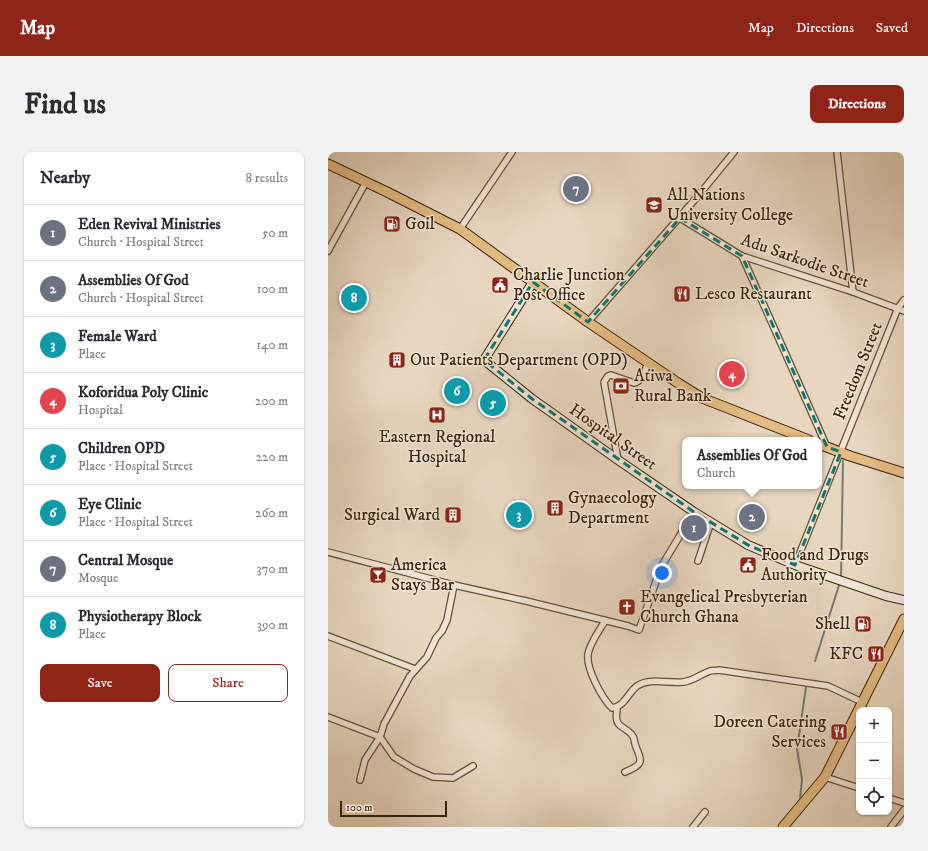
<!DOCTYPE html>
<meta charset="utf-8">
<style>
:root{--surface:#fff;--page:#f2f2f3;--text:#2b2b33;--muted:#7c7c81;--line:#e1e1e2;--accent:#8f2418}
body{margin:0;font-family:"IM FELL DW Pica",serif;background:var(--page);color:var(--text)}
.controls{position:absolute;right:12px;bottom:12px;display:grid;overflow:hidden;border-radius:8px;box-shadow:0 1px 3px #0004}
.controls button{width:36px;height:36px;display:grid;place-items:center;padding:0;border:0;border-bottom:1px solid var(--line);background:var(--surface);color:var(--text);font:20px sans-serif}
.scale{position:absolute;left:12px;bottom:10px;width:107px;box-sizing:border-box;padding-left:4px;border:2px solid #3d230b;border-top:0;font-size:11px;line-height:14px;white-space:nowrap;color:#3d230b;-webkit-text-stroke:3px #efe4d6;paint-order:stroke}
.you{position:absolute;left:334px;top:421px;width:14px;height:14px;margin:-10px;border:3px solid #fff;border-radius:50%;background:#1a73e8;box-shadow:0 0 0 6px #1a73e833}
.badge{display:grid;place-items:center;width:26px;height:26px;border-radius:50%;background:var(--accent);color:#fff;font-size:13px;font-weight:700}
.pin{position:absolute;translate:-50% -50%;border:2px solid #fff;box-shadow:0 1px 4px #0006}
.popup{position:absolute;left:354px;top:285px;width:140px;height:52px;box-sizing:border-box;display:grid;place-content:center;border-radius:8px;background:var(--surface);filter:drop-shadow(0 1px 3px #0005);font-size:13px;white-space:nowrap;color:var(--muted)}
.popup b{font-size:15px;color:var(--text)}
.popup::after{content:'';position:absolute;left:50%;top:100%;margin-left:-8px;border:8px solid transparent;border-top-color:var(--surface)}
.list{margin:0;padding:0;list-style:none}
h2{display:flex;justify-content:space-between;align-items:center;height:52px;margin:0;padding:0 16px;font-size:17px}
h2 small{font-size:13px;font-weight:400;color:var(--muted)}
.list li{display:grid;grid-template-columns:26px 1fr auto;gap:12px;align-items:center;box-sizing:border-box;height:56px;padding:0 16px;border-top:1px solid var(--line)}
.list b{display:block;font-size:15px;white-space:nowrap}
.list p{margin:0;font-size:13px;white-space:nowrap;color:var(--muted)}
.list em{font-size:13px;font-style:normal;color:var(--muted)}
.actions{display:flex;gap:8px;padding:12px 16px}
.actions a{flex:1;padding:9px 0;border:1px solid var(--accent);border-radius:8px;text-align:center;font-size:14px;color:var(--accent)}
.actions .main{background:var(--accent);color:#fff}
.icon{flex:none;width:22px;height:22px;fill:none;stroke:currentColor;stroke-width:2;stroke-linecap:round;stroke-linejoin:round}
.map{position:relative;flex:none;width:576px;height:675px;overflow:hidden;border-radius:8px}
header{display:flex;align-items:center;gap:24px;box-sizing:border-box;height:56px;padding:0 20px;background:var(--accent);color:#fff}
header strong{font-size:19px}
nav{display:flex;gap:22px;margin-inline-start:auto;font-size:14px}
.intro{display:flex;align-items:center;justify-content:space-between;box-sizing:border-box;height:96px;padding:0 24px}
h1{margin:0;font-size:28px}
.button{padding:10px 18px;border-radius:8px;background:var(--accent);color:#fff;font-size:14px;font-weight:700}
main{display:flex;gap:24px;padding:0 24px}
aside{flex:1;background:var(--surface);border-radius:8px;box-shadow:0 1px 3px #0004}
.map>svg:first-child{display:block}
</style>
<header>
<strong>Map</strong>
<nav><a>Map</a><a>Directions</a><a>Saved</a></nav>
</header>
<div class="intro"><h1>Find us</h1><a class="button">Directions</a></div>
<main>
<aside>
<h2>Nearby<small>8 results</small></h2>
<ul class="list">
<li><span class="badge" style="background:#6b7280">1</span><div><b>Eden Revival Ministries</b><p>Church · Hospital Street</p></div><em>50 m</em></li>
<li><span class="badge" style="background:#6b7280">2</span><div><b>Assemblies Of God</b><p>Church · Hospital Street</p></div><em>100 m</em></li>
<li><span class="badge" style="background:#0f9aa8">3</span><div><b>Female Ward</b><p>Place</p></div><em>140 m</em></li>
<li><span class="badge" style="background:#e0444e">4</span><div><b>Koforidua Poly Clinic</b><p>Hospital</p></div><em>200 m</em></li>
<li><span class="badge" style="background:#0f9aa8">5</span><div><b>Children OPD</b><p>Place · Hospital Street</p></div><em>220 m</em></li>
<li><span class="badge" style="background:#0f9aa8">6</span><div><b>Eye Clinic</b><p>Place · Hospital Street</p></div><em>260 m</em></li>
<li><span class="badge" style="background:#6b7280">7</span><div><b>Central Mosque</b><p>Mosque</p></div><em>370 m</em></li>
<li><span class="badge" style="background:#0f9aa8">8</span><div><b>Physiotherapy Block</b><p>Place</p></div><em>390 m</em></li>
</ul>
<div class="actions"><a class="main">Save</a><a>Share</a></div>
</aside>
<div class="map">
<svg width="576" height="675" viewBox="0 0 576 675">
<rect width="100%" height="100%" fill="#e7d6c0"/>
<filter id="stains"><feTurbulence type="fractalNoise" baseFrequency=".005" numOctaves="4"/><feColorMatrix values="0 0 0 0 .2 0 0 0 0 .09 0 0 0 0 .02 0 0 0 .5 -.17"/></filter>
<radialGradient id="worn" r=".72"><stop offset=".6" stop-color="#630" stop-opacity="0"/><stop offset="1" stop-color="#630" stop-opacity=".3"/></radialGradient>
<g fill="none" stroke-linecap="round" stroke-linejoin="round">
<!-- stream -->
<g stroke="#757b75" stroke-width="2">
<polyline points="513,426 515,309"/>
<polyline points="487,509 512,430"/>
<polyline points="472,647 474,627 469,597 478,535"/>
</g>
<!-- street casing -->
<g stroke="#685038" stroke-width="8">
<g id="street">
<polyline points="509,0 525,140"/>
<polyline points="352,66 414,104 525,140 576,159"/>
<polyline points="132,77 184,0"/>
<polyline points="0,99 38,30"/>
<polyline points="414,104 499,295"/>
<polyline points="260,170 370,44 406,0"/>
<path d="M290 308 276 230 280 224 283 223 306 231C315 229 317 218 320 211"/>
<polyline points="0,400 126,433 198,449 300,474 311,478 333,415 366,360"/>
<polyline points="370,409 383,370"/>
<polyline points="467,413 570,156 576,148"/>
<path d="M277 469C271 479 262 491 260 502 258 517 274 546 284 556 296 555 300 541 309 534 323 525 340 532 355 530 365 529 373 522 382 519 384 518 388 519 391 518L500 534 534 550"/>
<polyline points="0,484 87,517"/>
<path d="M289 556C289 560 287 567 290 571 293 576 301 578 304 583 307 586 306 591 308 595 315 611 314 613 297 620"/>
<polyline points="0,565 52,585 66,605 86,617 105,625 125,626 145,614"/>
<polyline points="497,625 531,636"/>
<polyline points="32,628 37,608 52,585 56,572 82,524 99,505 108,486 114,479 119,468 126,433"/>
<polyline points="561,646 576,651"/>
<polyline points="365,675 377,660"/>
<polyline points="563,675 576,658"/>
</g>
</g>
<!-- secondary casing -->
<g stroke="#3d230b" stroke-width="10">
<polyline id="secondary" points="205,130 156,208 203,246 290,308 366,360 420,393 467,413 558,444 576,448"/>
</g>
<!-- primary casing -->
<g stroke="#3d230b" stroke-width="11">
<g id="primary">
<polyline points="0,12 59,40 132,77 260,170 350,231 374,246 481,288"/>
<polyline points="491,292 522,304 576,321"/>
<polyline points="455,675 497,625 576,467"/>
</g>
</g>
<!-- street -->
<use href="#street" stroke="#efe4d6" stroke-width="5.5"/>
<!-- secondary -->
<use href="#secondary" stroke="#efe4d6" stroke-width="8"/>
<!-- primary -->
<use href="#primary" stroke="#e4bb80" stroke-width="9"/>
</g>
<!-- marked area -->
<path fill="none" stroke="#0f766e" stroke-width="3" stroke-dasharray="8 5" stroke-linejoin="round" d="M352 66 414 104 499 295 513 300 467 413 420 393 366 360 203 246 156 208 205 130 260 170Z"/>
<!-- icons -->
<defs>
<g id="university-square" transform="scale(0.9)"><rect x="-9" y="-9" width="18" height="18" rx="4" fill="#8f2418" stroke="#efe4d6"/><path d="M0-5L7-2L0 1L-7-2ZM-4 1L0 2.5L4 1V4Q0 6-4 4Z" fill="#fff"/></g>
<g id="fuel-square" transform="scale(0.9)"><rect x="-9" y="-9" width="18" height="18" rx="4" fill="#8f2418" stroke="#efe4d6"/><path d="M-5.5-6h7V0h2V4h1.3V-2.5L3-4.5l.8-.8L6-3V5H2.5V1h-1V6h-7ZM-4.2-4.7v3.2H.2V-4.7Z" fill="#fff"/></g>
<g id="civic-square" transform="scale(0.9)"><rect x="-9" y="-9" width="18" height="18" rx="4" fill="#8f2418" stroke="#efe4d6"/><path d="M-.6-6.5H3V-4.5H.6V-3L4-1V1h2V6H-6V1h2V-1L-.6-3ZM-1.2 2.5V6h2.4V2.5Z" fill="#fff"/></g>
<g id="restaurant-square" transform="scale(0.9)"><rect x="-9" y="-9" width="18" height="18" rx="4" fill="#8f2418" stroke="#efe4d6"/><path d="M-5-6h1v4h1v-4h1v4h1v-4h1v5L-1.5 .5V6h-2V.5L-5-1ZM5-6V6H3V1.5H1.5Q1.5-4 5-6Z" fill="#fff"/></g>
<g id="building-square" transform="scale(0.9)"><rect x="-9" y="-9" width="18" height="18" rx="4" fill="#8f2418" stroke="#efe4d6"/><path d="M-4-6H4V6H1V3H-1V6H-4ZM-2.5-4.3h1.7v1.8h-1.7ZM.8-4.3h1.7v1.8H.8ZM-2.5-1h1.7V.8h-1.7ZM.8-1h1.7V.8H.8Z" fill="#fff"/></g>
<g id="bank-square" transform="scale(0.9)"><rect x="-9" y="-9" width="18" height="18" rx="4" fill="#8f2418" stroke="#efe4d6"/><path d="M-6-4H6V4H-6ZM0-2.3a2.3 2.3 0 1 0 0 4.6a2.3 2.3 0 1 0 0-4.6Z" fill="#fff"/></g>
<g id="hospital-square" transform="scale(0.9)"><rect x="-9" y="-9" width="18" height="18" rx="4" fill="#8f2418" stroke="#efe4d6"/><path d="M-5-5h3v3.5h4V-5h3V5h-3V1.5h-4V5h-3Z" fill="#fff"/></g>
<g id="bar-square" transform="scale(0.9)"><rect x="-9" y="-9" width="18" height="18" rx="4" fill="#8f2418" stroke="#efe4d6"/><path d="M-6-5H6L.8 .8V4.5H3.5V6h-7V4.5H-.8V.8Z" fill="#fff"/></g>
<g id="church-square" transform="scale(0.9)"><rect x="-9" y="-9" width="18" height="18" rx="4" fill="#8f2418" stroke="#efe4d6"/><path d="M-1.2-6h2.4v3.5h3.3v2.4h-3.3V6h-2.4V-.1h-3.3v-2.4h3.3Z" fill="#fff"/></g>
</defs>
<g fill-rule="evenodd">
<use href="#university-square" x="326" y="53"/>
<use href="#fuel-square" x="64" y="72"/>
<use href="#civic-square" x="172" y="133"/>
<use href="#restaurant-square" x="354" y="142"/>
<use href="#building-square" x="69" y="208"/>
<use href="#bank-square" x="293" y="234"/>
<use href="#hospital-square" x="109" y="263"/>
<use href="#building-square" x="227" y="356"/>
<use href="#building-square" x="125" y="363"/>
<use href="#civic-square" x="420" y="413"/>
<use href="#bar-square" x="50" y="423"/>
<use href="#church-square" x="299" y="455"/>
<use href="#fuel-square" x="535" y="472"/>
<use href="#restaurant-square" x="548" y="502"/>
<use href="#restaurant-square" x="511" y="580"/>
</g>
<g text-anchor="middle" dominant-baseline="central" stroke-width="3" stroke-linejoin="round" paint-order="stroke">
<!-- poi labels -->
<g font-size="17" fill="#3d230b" stroke="#efe4d6" text-anchor="start">
<text x="339" y="43">All Nations<tspan x="339" dy="20">University College</tspan></text>
<text x="77" y="72">Goil</text>
<text x="185" y="123">Charlie Junction<tspan x="185" dy="20">Post Office</tspan></text>
<text x="367" y="142">Lesco Restaurant</text>
<text x="82" y="208">Out Patients Department (OPD)</text>
<text x="306" y="224">Atiwa<tspan x="306" dy="20">Rural Bank</tspan></text>
<text x="109" y="285" text-anchor="middle">Eastern Regional<tspan x="109" dy="20">Hospital</tspan></text>
<text x="240" y="346">Gynaecology<tspan x="240" dy="20">Department</tspan></text>
<text x="112" y="363" text-anchor="end">Surgical Ward</text>
<text x="433" y="403">Food and Drugs<tspan x="433" dy="20">Authority</tspan></text>
<text x="63" y="413">America<tspan x="63" dy="20">Stays Bar</tspan></text>
<text x="312" y="445">Evangelical Presbyterian<tspan x="312" dy="20">Church Ghana</tspan></text>
<text x="522" y="472" text-anchor="end">Shell</text>
<text x="535" y="502" text-anchor="end">KFC</text>
<text x="498" y="570" text-anchor="end">Doreen Catering<tspan x="498" dy="20">Services</tspan></text>
</g>
<!-- street labels -->
<g font-size="17" fill="#3d230b" stroke="#efe4d6">
<text transform="translate(477 109) rotate(19)">Adu Sarkodie Street</text>
<text transform="translate(530 219) rotate(-68)">Freedom Street</text>
<text transform="translate(285 285) rotate(35)">Hospital Street</text>
</g>
</g>
<rect width="100%" height="100%" filter="url(#stains)"/>
<rect width="100%" height="100%" fill="url(#worn)"/>
</svg>
<div class="controls">
<button>+</button>
<button>−</button>
<button><svg class="icon" aria-label="locate" viewBox="0 0 24 24"><circle cx="12" cy="12" r="6"/><path d="M12 2v4M12 18v4M2 12h4M18 12h4"/></svg></button>
</div>
<div class="scale">100 m</div>
<div class="you"></div>
<div class="pin badge" style="left:366px;top:376px;background:#6b7280">1</div>
<div class="pin badge" style="left:424px;top:365px;background:#6b7280">2</div>
<div class="popup"><b>Assemblies Of God</b>Church</div>
<div class="pin badge" style="left:191px;top:363px;background:#0f9aa8">3</div>
<div class="pin badge" style="left:404px;top:222px;background:#e0444e">4</div>
<div class="pin badge" style="left:165px;top:251px;background:#0f9aa8">5</div>
<div class="pin badge" style="left:129px;top:239px;background:#0f9aa8">6</div>
<div class="pin badge" style="left:248px;top:37px;background:#6b7280">7</div>
<div class="pin badge" style="left:26px;top:146px;background:#0f9aa8">8</div>
</div>
</main>
